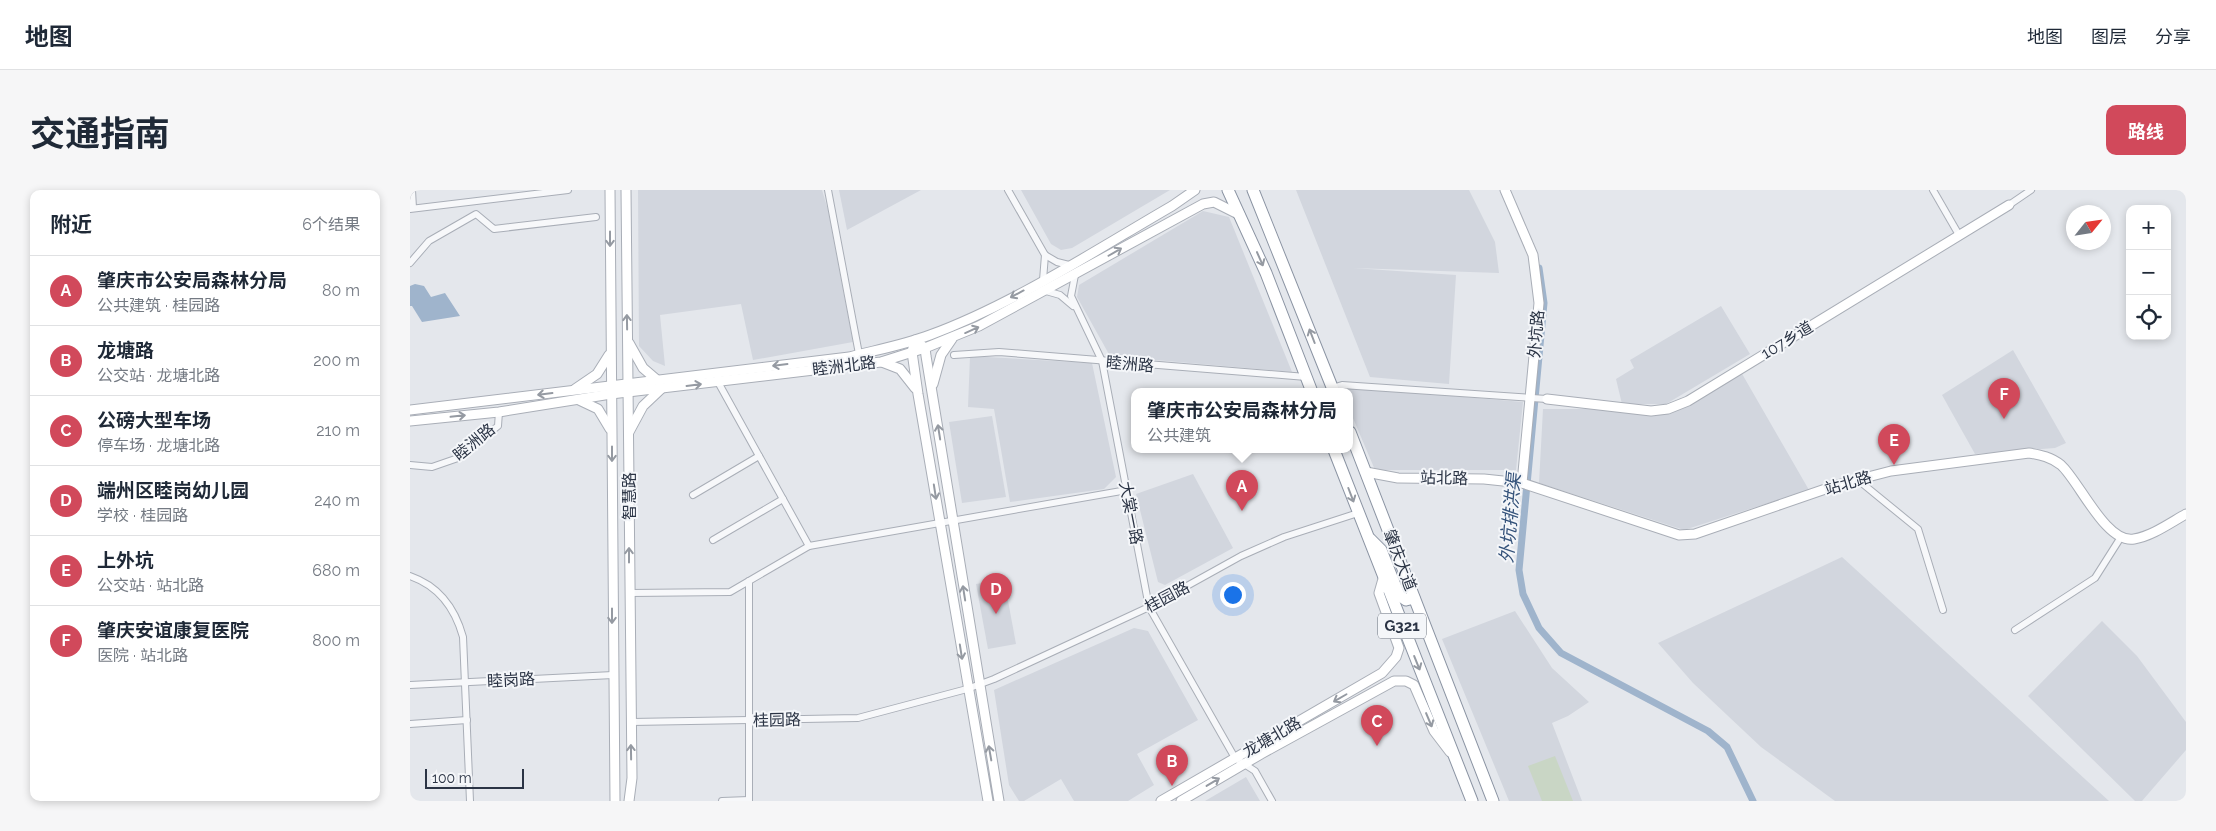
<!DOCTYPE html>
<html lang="zh">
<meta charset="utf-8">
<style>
:root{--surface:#fff;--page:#f6f6f7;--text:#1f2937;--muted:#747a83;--line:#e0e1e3;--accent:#d1495b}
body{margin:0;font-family:Raleway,"Noto Sans SC",sans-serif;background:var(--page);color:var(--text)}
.controls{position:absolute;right:15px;top:15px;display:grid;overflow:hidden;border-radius:10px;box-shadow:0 2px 8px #0003}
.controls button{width:45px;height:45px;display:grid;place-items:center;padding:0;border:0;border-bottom:1px solid var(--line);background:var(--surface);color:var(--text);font:25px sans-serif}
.compass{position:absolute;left:1656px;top:15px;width:45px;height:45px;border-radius:50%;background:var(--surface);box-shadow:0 2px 8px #0003;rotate:60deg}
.scale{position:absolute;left:15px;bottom:12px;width:99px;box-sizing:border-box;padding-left:5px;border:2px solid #2b3445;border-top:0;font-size:14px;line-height:18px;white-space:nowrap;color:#2b3445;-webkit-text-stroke:4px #f4f6f9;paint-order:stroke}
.you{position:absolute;left:822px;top:404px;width:18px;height:18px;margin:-12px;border:4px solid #fff;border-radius:50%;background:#1a73e8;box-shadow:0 0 0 8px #1a73e833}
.badge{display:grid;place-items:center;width:32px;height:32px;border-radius:50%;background:var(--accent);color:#fff;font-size:16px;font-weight:700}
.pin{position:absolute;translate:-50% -41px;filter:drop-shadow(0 1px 2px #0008)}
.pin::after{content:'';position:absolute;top:26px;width:18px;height:15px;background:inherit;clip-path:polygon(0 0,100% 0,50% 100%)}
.popup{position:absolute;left:721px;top:198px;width:222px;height:65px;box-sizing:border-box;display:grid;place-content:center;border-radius:10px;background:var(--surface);filter:drop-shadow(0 1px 4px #0005);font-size:16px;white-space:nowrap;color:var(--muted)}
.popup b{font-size:19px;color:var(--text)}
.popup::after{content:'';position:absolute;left:50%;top:100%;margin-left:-10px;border:10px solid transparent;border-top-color:var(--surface)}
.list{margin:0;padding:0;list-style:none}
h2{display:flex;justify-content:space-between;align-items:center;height:65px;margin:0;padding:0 20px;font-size:21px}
h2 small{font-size:16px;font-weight:400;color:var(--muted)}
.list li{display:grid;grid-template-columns:32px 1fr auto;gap:15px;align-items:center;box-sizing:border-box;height:70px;padding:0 20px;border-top:1px solid var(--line)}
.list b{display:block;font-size:19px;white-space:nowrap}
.list p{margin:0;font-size:16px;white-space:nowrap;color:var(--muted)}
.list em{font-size:16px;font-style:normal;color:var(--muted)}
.icon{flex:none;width:28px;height:28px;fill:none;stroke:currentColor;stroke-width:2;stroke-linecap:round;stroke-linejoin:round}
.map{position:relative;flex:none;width:1776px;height:611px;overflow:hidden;border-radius:10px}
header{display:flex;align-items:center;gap:30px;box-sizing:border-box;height:70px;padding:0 25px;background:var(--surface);border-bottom:1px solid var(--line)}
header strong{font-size:24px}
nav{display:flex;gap:28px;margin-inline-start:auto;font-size:18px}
.intro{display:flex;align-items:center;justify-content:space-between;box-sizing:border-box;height:120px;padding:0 30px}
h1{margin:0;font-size:35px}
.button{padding:12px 22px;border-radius:10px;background:var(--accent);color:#fff;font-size:18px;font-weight:700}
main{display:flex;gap:30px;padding:0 30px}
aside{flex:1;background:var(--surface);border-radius:10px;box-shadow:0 2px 8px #0003}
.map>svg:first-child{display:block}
</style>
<header>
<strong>地图</strong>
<nav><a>地图</a><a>图层</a><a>分享</a></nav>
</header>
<div class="intro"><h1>交通指南</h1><a class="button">路线</a></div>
<main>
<aside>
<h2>附近<small>6个结果</small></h2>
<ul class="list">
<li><span class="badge">A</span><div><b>肇庆市公安局森林分局</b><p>公共建筑 · 桂园路</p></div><em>80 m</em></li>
<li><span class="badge">B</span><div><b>龙塘路</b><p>公交站 · 龙塘北路</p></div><em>200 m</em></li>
<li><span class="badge">C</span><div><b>公磅大型车场</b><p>停车场 · 龙塘北路</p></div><em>210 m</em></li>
<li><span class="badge">D</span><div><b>端州区睦岗幼儿园</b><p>学校 · 桂园路</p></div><em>240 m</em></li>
<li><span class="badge">E</span><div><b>上外坑</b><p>公交站 · 站北路</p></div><em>680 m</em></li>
<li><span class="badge">F</span><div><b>肇庆安谊康复医院</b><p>医院 · 站北路</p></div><em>800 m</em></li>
</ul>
</aside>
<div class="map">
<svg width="1776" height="611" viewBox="0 0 1776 611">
<rect width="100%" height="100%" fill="#e4e7ec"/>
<!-- built -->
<g fill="#d2d6de">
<polygon points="228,0 412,0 418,20 443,152 343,170 331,114 250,125 255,176 243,171 229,156"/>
<polygon points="429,0 511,0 437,40"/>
<polygon points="611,0 760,0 662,58 651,60 641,54"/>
<polygon points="886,0 1059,0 1085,52 1089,83 943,78 1046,85 1039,194 960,187"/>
<polygon points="793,21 819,27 882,182 700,166 667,107 669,95"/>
<polygon points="1311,116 1340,164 1256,214 1212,214 1206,189 1224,178 1220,170"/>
<polygon points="1603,160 1656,253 1645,258 1565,264 1532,205"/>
<polygon points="560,166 682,173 706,287 694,299 600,312 584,219 558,217"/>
<polygon points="1331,182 1399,300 1274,340 1129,293 1133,219 1258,219"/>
<polygon points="937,197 1113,212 1106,280 965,280 940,221 940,202 932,202"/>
<polygon points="582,226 596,307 552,313 539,232"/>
<polygon points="783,284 823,358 755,395 748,392 726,304"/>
<polygon points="1432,367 1699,611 1425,611 1351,557 1283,493 1248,453"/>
<polygon points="594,389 606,454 578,459 566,394"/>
<polygon points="1105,421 1142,478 1179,512 1158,526 1142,533 1172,611 1099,611 1032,449"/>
<polygon points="1692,431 1727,466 1776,532 1776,560 1732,611 1725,611 1618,506"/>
<polygon points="724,438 738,441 788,530 727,564 744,595 718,611 664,611 651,589 614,611 609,611 599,595 584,500"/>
<polygon points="836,587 850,611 795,611"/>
</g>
<!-- green -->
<polygon fill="#c9d6c5" points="1145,566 1163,611 1132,611 1118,576"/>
<!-- water -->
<polygon fill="#9fb4cc" points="5,94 14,96 21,107 35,103 50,126 12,132 2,116 0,116 0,96"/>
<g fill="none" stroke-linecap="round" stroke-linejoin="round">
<!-- canal -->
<polyline stroke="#9fb4cc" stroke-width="7" points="1129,78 1134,113 1109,380 1113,404 1129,438 1151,463 1298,541 1317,557 1343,611"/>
<!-- street casing -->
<g stroke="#a9aeb7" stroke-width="8">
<g id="street">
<polyline points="2,0 3,18"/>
<polyline points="418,0 449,164"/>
<polyline points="598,0 635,65 647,72 659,75"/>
<polyline points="1523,0 1549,45"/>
<polyline points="1599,15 1621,0"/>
<polyline points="0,19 158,0"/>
<polyline points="0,73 19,51 66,24 84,39 186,27"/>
<polyline points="665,85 661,106 692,171 739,417 825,568 845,581 862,611"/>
<polyline points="633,90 635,65"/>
<polyline points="636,101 650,105 663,116"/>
<polyline points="544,165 589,162 896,187"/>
<polyline points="308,192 399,356"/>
<polyline points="922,198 932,195 1137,209"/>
<polyline points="0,275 22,277 48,268 88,236 89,222"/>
<polyline points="1448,290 1508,339 1533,420"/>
<polyline points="283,305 349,266"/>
<polyline points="303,350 373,309"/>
<path d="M0 386C29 396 45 418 53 447L60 611"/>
<polyline points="339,391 339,611"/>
<polyline points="220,403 320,402 399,356 717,300"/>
<polyline points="1605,440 1685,388 1711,347"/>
<polyline points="0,495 203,485"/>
<polyline points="221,532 448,528 557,499 584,489 739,417 831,366 874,347 948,323"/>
<polyline points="0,534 57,530"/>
<polyline points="312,611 339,610"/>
</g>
</g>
<!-- secondary casing -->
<g stroke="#a9aeb7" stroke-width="11">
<g id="secondary">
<polyline points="200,0 205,611"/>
<polyline points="216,0 222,588 219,611"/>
<polyline points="1095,0 1123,65 1129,113 1112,293"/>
<polyline points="219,153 233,178 247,190"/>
<polyline points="472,172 490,179 505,198"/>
<polyline points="523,194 531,165 542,149"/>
<polyline points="165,199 187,184 199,165"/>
<polyline points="1137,209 1241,221 1258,219 1278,211 1599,15"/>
<polyline points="169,210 188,219 200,239"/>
<path d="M0 220 439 167C466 160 494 155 520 145 602 115 686 60 762 16L785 0"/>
<polyline points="0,231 89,222 201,204 471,172 515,158 569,136 793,14 804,12 830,25"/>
<polyline points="219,242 233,216 251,199"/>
<path d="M956 282 988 288 1074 289 1112 293 1269 345 1285 344 1427 295 1481 281 1619 263C1631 265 1641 267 1651 275 1669 291 1696 354 1724 349 1742 346 1760 333 1776 324"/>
<polyline points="578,611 508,204 502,162 505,150 515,158 516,166 589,611"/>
<polyline points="751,611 972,483 986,467 989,458 969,403 973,389"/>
<polyline points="771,611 851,564 984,491 996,491 1004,495 1024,541 1040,562"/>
</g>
</g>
<!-- highway casing -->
<g stroke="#8b94a3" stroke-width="13">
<g id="highway">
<polyline points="818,0 856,83 902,202"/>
<polyline points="843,0 924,202"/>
<polyline points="940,242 1083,611"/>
<polyline points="924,260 1062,611"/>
<polyline points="960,349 971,360 989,405 996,410 1004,408"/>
</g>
</g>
<!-- street -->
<use href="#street" stroke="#f7f8fa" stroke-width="6"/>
<!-- secondary -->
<use href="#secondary" stroke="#fff" stroke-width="9"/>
<!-- highway -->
<use href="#highway" stroke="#fff" stroke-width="11"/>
</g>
<!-- one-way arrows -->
<defs><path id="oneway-shaft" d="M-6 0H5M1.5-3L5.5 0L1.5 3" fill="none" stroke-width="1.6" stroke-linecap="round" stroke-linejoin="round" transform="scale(1.25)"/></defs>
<g stroke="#959aa2">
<use href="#oneway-shaft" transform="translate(200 49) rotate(90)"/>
<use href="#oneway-shaft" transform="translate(705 62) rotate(-30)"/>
<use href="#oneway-shaft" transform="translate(850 69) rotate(66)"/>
<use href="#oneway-shaft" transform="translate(607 104) rotate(152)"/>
<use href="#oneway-shaft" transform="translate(217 132) rotate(-91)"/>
<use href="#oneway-shaft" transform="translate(562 140) rotate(-24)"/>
<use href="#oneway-shaft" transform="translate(902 146) rotate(-111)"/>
<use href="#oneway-shaft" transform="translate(370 175) rotate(173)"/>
<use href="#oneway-shaft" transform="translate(284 195) rotate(-7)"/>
<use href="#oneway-shaft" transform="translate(135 204) rotate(173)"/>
<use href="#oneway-shaft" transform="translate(48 226) rotate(-6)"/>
<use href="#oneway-shaft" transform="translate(529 242) rotate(-99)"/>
<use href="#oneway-shaft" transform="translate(202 264) rotate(90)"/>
<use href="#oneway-shaft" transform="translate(525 302) rotate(81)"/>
<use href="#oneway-shaft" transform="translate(941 305) rotate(69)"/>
<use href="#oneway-shaft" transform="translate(219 365) rotate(-90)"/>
<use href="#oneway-shaft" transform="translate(554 403) rotate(-99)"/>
<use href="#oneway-shaft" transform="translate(202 426) rotate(90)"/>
<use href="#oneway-shaft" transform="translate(551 462) rotate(81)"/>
<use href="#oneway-shaft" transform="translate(1007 473) rotate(68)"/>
<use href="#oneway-shaft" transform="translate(930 508) rotate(150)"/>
<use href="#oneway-shaft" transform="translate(1019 530) rotate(67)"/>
<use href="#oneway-shaft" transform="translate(221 562) rotate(-91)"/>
<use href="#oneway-shaft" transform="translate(580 563) rotate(-100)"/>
<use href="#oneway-shaft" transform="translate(803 592) rotate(-31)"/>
</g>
<g text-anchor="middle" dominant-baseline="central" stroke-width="4" stroke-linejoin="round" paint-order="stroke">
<!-- shield labels -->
<rect fill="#f4f6f9" stroke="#676e7b" stroke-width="1" x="968" y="423.5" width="48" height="25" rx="4"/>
<g font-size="15" font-weight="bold" fill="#2b3445">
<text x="992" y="436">G321</text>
</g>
<!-- street labels -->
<g font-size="16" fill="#2b3445" stroke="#f4f6f9">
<text transform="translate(1126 144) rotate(-85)">外坑路</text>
<text transform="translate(1377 150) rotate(-31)">107乡道</text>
<text transform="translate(720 174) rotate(5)">睦洲路</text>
<text transform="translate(434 176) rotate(-7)">睦洲北路</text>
<text transform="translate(64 252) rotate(-39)">睦洲路</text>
<text transform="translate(1034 288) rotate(1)">站北路</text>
<text transform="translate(1438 293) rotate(-16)">站北路</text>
<text transform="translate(219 306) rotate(-90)">智慧路</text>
<text transform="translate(721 323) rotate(79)">大棠一路</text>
<text transform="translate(990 370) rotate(69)">肇庆大道</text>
<text transform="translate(757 407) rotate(-28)">桂园路</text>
<text transform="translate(101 490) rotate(-3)">睦岗路</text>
<text transform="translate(367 530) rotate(-1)">桂园路</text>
<text transform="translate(862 547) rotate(-30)">龙塘北路</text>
</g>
<!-- water labels -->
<g font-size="18" font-style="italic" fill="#34527a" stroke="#f4f6f9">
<text transform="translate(1100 328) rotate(-85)">外坑排洪渠</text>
</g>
</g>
</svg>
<div class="controls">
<button>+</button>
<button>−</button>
<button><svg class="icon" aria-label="locate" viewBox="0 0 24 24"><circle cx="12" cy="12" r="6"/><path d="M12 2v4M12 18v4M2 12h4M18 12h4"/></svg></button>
</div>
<svg class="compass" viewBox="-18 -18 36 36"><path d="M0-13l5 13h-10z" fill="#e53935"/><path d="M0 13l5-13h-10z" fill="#747a83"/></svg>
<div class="scale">100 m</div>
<div class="you"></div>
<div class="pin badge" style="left:832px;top:321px">A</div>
<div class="popup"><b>肇庆市公安局森林分局</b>公共建筑</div>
<div class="pin badge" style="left:762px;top:596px">B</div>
<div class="pin badge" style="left:967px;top:556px">C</div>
<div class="pin badge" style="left:586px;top:424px">D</div>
<div class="pin badge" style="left:1484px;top:275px">E</div>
<div class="pin badge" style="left:1594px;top:229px">F</div>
</div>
</main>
